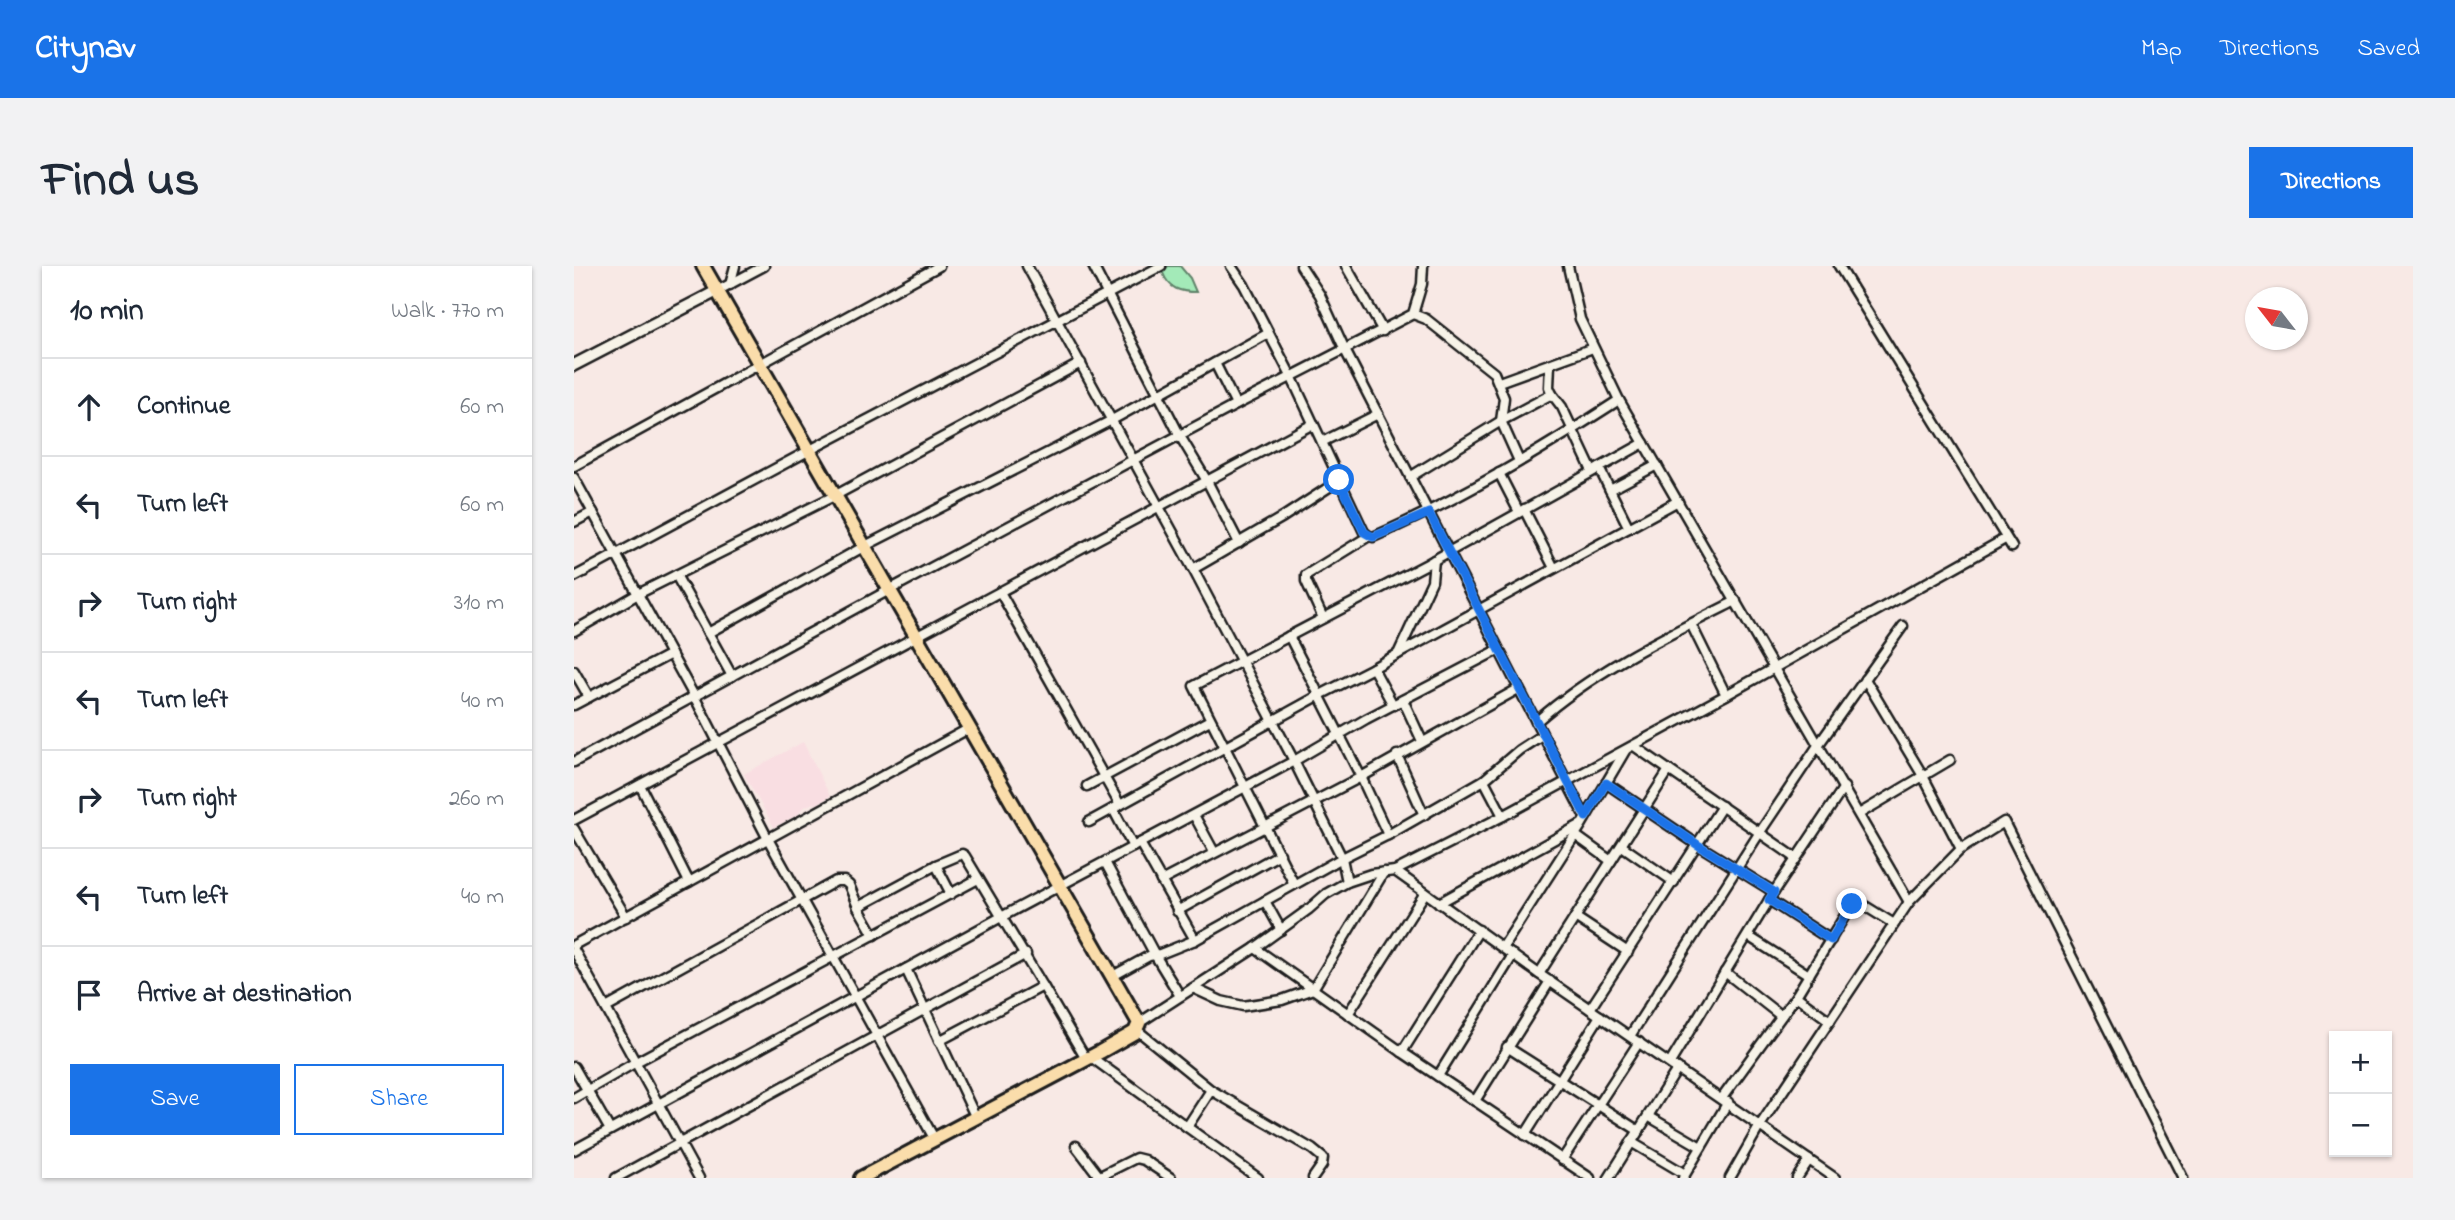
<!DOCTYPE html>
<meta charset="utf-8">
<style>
:root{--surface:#fff;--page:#f2f2f3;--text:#1f2937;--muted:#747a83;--line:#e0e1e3;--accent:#1a73e8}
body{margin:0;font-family:"Indie Flower",sans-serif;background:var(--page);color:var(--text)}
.controls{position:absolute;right:21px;bottom:21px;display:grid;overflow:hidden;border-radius:0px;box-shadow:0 2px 5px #0004}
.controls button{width:63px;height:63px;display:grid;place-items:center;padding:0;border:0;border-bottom:2px solid var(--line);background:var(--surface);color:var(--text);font:35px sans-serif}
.compass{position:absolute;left:1671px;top:21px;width:63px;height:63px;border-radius:50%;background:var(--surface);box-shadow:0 2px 5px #0004;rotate:301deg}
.stop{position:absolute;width:21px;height:21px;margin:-16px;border:5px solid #1a73e8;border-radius:50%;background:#fff}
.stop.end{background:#1a73e8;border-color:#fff;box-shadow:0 2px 7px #0008}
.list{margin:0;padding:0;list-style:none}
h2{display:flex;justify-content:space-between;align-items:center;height:91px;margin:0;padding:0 28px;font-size:30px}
h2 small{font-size:23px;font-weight:400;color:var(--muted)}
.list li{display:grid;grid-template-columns:46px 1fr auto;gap:21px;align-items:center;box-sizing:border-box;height:98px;padding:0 28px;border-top:2px solid var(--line)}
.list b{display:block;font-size:26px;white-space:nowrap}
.list em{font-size:23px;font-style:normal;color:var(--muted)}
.actions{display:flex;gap:14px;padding:21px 28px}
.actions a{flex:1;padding:16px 0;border:2px solid var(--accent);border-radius:0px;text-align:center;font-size:24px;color:var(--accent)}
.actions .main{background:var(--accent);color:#fff}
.icon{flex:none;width:38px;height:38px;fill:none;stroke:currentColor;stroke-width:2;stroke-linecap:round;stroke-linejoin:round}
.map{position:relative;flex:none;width:1839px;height:912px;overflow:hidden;border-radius:0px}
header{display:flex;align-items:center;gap:42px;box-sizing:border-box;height:98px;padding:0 35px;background:var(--accent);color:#fff}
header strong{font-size:33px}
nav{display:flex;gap:38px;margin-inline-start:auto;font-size:24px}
.intro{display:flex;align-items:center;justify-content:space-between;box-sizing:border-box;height:168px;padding:0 42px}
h1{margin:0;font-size:49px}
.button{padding:18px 32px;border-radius:0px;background:var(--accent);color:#fff;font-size:24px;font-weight:700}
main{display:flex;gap:42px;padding:0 42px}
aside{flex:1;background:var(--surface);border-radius:0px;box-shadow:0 2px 5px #0004}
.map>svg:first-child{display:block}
</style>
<header>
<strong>Citynav</strong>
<nav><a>Map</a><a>Directions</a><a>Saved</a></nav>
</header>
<div class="intro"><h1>Find us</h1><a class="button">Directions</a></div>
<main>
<aside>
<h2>10 min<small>Walk · 770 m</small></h2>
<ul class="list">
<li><svg class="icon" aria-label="ahead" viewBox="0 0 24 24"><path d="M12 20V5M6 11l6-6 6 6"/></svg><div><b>Continue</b></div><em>60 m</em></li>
<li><svg class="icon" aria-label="left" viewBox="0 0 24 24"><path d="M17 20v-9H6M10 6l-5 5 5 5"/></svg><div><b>Turn left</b></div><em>60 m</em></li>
<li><svg class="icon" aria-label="right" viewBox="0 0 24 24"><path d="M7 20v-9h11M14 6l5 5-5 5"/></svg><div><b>Turn right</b></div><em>310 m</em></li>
<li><svg class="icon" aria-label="left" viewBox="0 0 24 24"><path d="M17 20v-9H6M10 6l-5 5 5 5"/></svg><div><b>Turn left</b></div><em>40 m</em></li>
<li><svg class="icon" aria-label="right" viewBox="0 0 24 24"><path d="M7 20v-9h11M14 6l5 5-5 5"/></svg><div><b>Turn right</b></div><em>260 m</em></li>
<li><svg class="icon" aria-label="left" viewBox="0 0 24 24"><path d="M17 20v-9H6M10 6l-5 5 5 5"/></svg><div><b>Turn left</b></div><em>40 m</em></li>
<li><svg class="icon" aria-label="arrive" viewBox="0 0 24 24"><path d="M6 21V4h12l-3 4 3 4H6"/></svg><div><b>Arrive at destination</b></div></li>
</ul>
<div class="actions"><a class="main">Save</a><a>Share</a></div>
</aside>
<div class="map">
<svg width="1839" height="912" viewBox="0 0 1839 912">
<rect width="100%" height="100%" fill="#f8e9e5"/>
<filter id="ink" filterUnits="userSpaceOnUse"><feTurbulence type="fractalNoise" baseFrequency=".0143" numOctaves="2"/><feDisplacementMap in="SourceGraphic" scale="14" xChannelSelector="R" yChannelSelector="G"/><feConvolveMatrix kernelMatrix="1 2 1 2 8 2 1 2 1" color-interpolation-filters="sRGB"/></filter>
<g filter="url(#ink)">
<!-- built -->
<polygon fill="#f9dee2" points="229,476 256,530 243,538 239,537 228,542 225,548 200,561 170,508"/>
<!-- green -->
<path fill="#a3eab8" stroke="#60836a" stroke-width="2" d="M594 0H606L616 12 622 26C606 26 595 23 589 7Z"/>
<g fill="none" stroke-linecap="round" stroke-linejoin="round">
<!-- minor casing -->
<g stroke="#1c1c1c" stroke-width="13">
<g id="minor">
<polyline points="453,0 619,303 720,495 768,592 773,616"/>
<polyline points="519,0 606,170 633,215 665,277"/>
<polyline points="657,0 670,19 718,112 790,266 795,270"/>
<polyline points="727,0 746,29 771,84 1011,551"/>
<polyline points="772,0 809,65"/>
<polyline points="994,0 1006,53 1045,134 1335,636"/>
<polyline points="1265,0 1438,281"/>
<polyline points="156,19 161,0"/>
<polyline points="143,25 190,0"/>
<polyline points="839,48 852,53 920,107 930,132 927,155 945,195"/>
<polyline points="641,97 662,139"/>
<polyline points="976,98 975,121 978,128"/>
<polyline points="925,116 1019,82"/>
<polyline points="748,176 804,148"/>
<polyline points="0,200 365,0"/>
<polyline points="1025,202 1055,262"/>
<polyline points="925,207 945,246"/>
<polyline points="836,211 927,155 978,128 988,141 1018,205"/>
<polyline points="0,212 120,430 194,573 361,874"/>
<polyline points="1036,224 1083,199"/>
<polyline points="950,243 980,302"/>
<polyline points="0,256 19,246"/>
<polyline points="619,303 709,251 766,214"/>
<polyline points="102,309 158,410"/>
<polyline points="0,311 236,184 587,0"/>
<polyline points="426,326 546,539"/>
<path d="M749 352 732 315V309L795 270 799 271C885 234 966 185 1045 134"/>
<polyline points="1117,358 1152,429"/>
<polyline points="0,365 64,328 262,229 507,97"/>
<polyline points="134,367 291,280 538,154 693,68"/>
<polyline points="715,370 787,511 814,569"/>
<polyline points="824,388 1104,235"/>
<polyline points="799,402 824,388 858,315 860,294"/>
<polyline points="0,405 15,431"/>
<polyline points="1291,413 1349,510 1387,583"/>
<polyline points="829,434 848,475"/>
<polyline points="0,439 97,388"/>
<path d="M962 456C1019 405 1094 369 1162 335"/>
<polyline points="1060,480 1222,592"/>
<polyline points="823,489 850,549"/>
<polyline points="0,496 317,323 662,139 839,48 848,18 849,0"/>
<polyline points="910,514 929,550"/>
<polyline points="1032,517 1124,579 1200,626"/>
<polyline points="66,519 115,616"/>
<polyline points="513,520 636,454"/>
<polyline points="539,543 559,581"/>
<polyline points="1285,548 1376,494"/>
<polyline points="620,549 640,586"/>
<polyline points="0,554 739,158"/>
<polyline points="515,556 746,429 799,402 819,439"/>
<polyline points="0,563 52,651"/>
<polyline points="1001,569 1037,595"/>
<polyline points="566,577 621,674"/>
<polyline points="1048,580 1100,616"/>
<polyline points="531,596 581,689 606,730"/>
<polyline points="362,599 377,628"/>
<polyline points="821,605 965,708 1261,912"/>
<polyline points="587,615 787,511 944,423"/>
<polyline points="720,618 620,420 853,298 1070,177"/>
<polyline points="1195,634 1257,674"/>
<polyline points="691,635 707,664"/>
<polyline points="865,637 1006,559"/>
<polyline points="284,641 362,599 388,588 391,590 469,720 365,775"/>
<polyline points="603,645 706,588"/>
<polyline points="1001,651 1054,686"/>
<polyline points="1174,670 1235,709"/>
<polyline points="0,679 394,463"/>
<polyline points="929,681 1008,558 1051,485"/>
<polyline points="681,682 828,786 1016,912"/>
<polyline points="0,684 125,912"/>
<polyline points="332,703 402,852"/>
<polyline points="1151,706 1207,750"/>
<polyline points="965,708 1095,504"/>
<polyline points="537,711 575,690 586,688 621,674 768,592 814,569 910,514 945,484 968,469"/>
<polyline points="469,720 512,793"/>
<polyline points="619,722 647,735 669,740 708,734 739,723 810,606"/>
<polyline points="1222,730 1256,755"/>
<polyline points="32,742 262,615 270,615 275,619 284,641 300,669"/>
<polyline points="1016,743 1148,540"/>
<polyline points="774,748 851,627"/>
<polyline points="565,757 681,682 735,643 752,628 773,616 797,608 821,605 929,550 1152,429 1431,273"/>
<polyline points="563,764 637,824 613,861 684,912"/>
<polyline points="1056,770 1186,566 1245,478 1329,360"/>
<polyline points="933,781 1065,865"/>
<polyline points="828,786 905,664"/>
<polyline points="517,791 613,861"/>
<polyline points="1096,797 1198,629 1270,521"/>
<polyline points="0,801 36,864"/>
<polyline points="864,810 939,689"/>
<polyline points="637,824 738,883 749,892 748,899 739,912"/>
<polyline points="0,832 62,796 404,613"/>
<polyline points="1148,832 1222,730 1278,638 1283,635 1320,658"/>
<polyline points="901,835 976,715"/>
<polyline points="1074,850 1127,881"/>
<polyline points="951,869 1026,750"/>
<polyline points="1057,876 1111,908"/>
<polyline points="502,880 525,910"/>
<polyline points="0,884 429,650 720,495 792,453 924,384"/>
<polyline points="988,894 1065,776"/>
<polyline points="42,912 452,688"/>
<polyline points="522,912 562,892 570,894 597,912"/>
<polyline points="1035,912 1104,802"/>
<polyline points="1109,912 1154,836"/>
<polyline points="1156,912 1185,861 1335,636 1387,583 1430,556 1609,912"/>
<polyline points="1223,912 1235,894"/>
</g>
</g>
<!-- tertiary casing -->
<g stroke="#1c1c1c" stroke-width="15">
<polyline id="tertiary" points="0,99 143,25"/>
</g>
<!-- primary casing -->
<g stroke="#1c1c1c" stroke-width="18">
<polyline id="primary" points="129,0 565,757 561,766 526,786 287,912"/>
</g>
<!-- minor -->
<use href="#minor" stroke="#f7f3e8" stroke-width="8"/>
<!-- tertiary -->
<use href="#tertiary" stroke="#f7f3e8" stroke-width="10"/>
<!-- primary -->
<use href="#primary" stroke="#faddab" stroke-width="12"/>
</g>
</g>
<g fill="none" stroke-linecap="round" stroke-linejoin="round" filter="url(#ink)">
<!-- route -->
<polyline stroke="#1a73e8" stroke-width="9" points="765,214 790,266 799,271 855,247 1012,551 1032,517 1124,579 1200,626 1195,634 1257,674 1278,638"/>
</g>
</svg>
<div class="controls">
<button>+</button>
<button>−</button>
</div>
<svg class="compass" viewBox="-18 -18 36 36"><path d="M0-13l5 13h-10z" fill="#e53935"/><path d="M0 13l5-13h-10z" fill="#747a83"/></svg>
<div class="stop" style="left:765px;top:214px"></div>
<div class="stop end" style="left:1278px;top:638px"></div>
</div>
</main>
